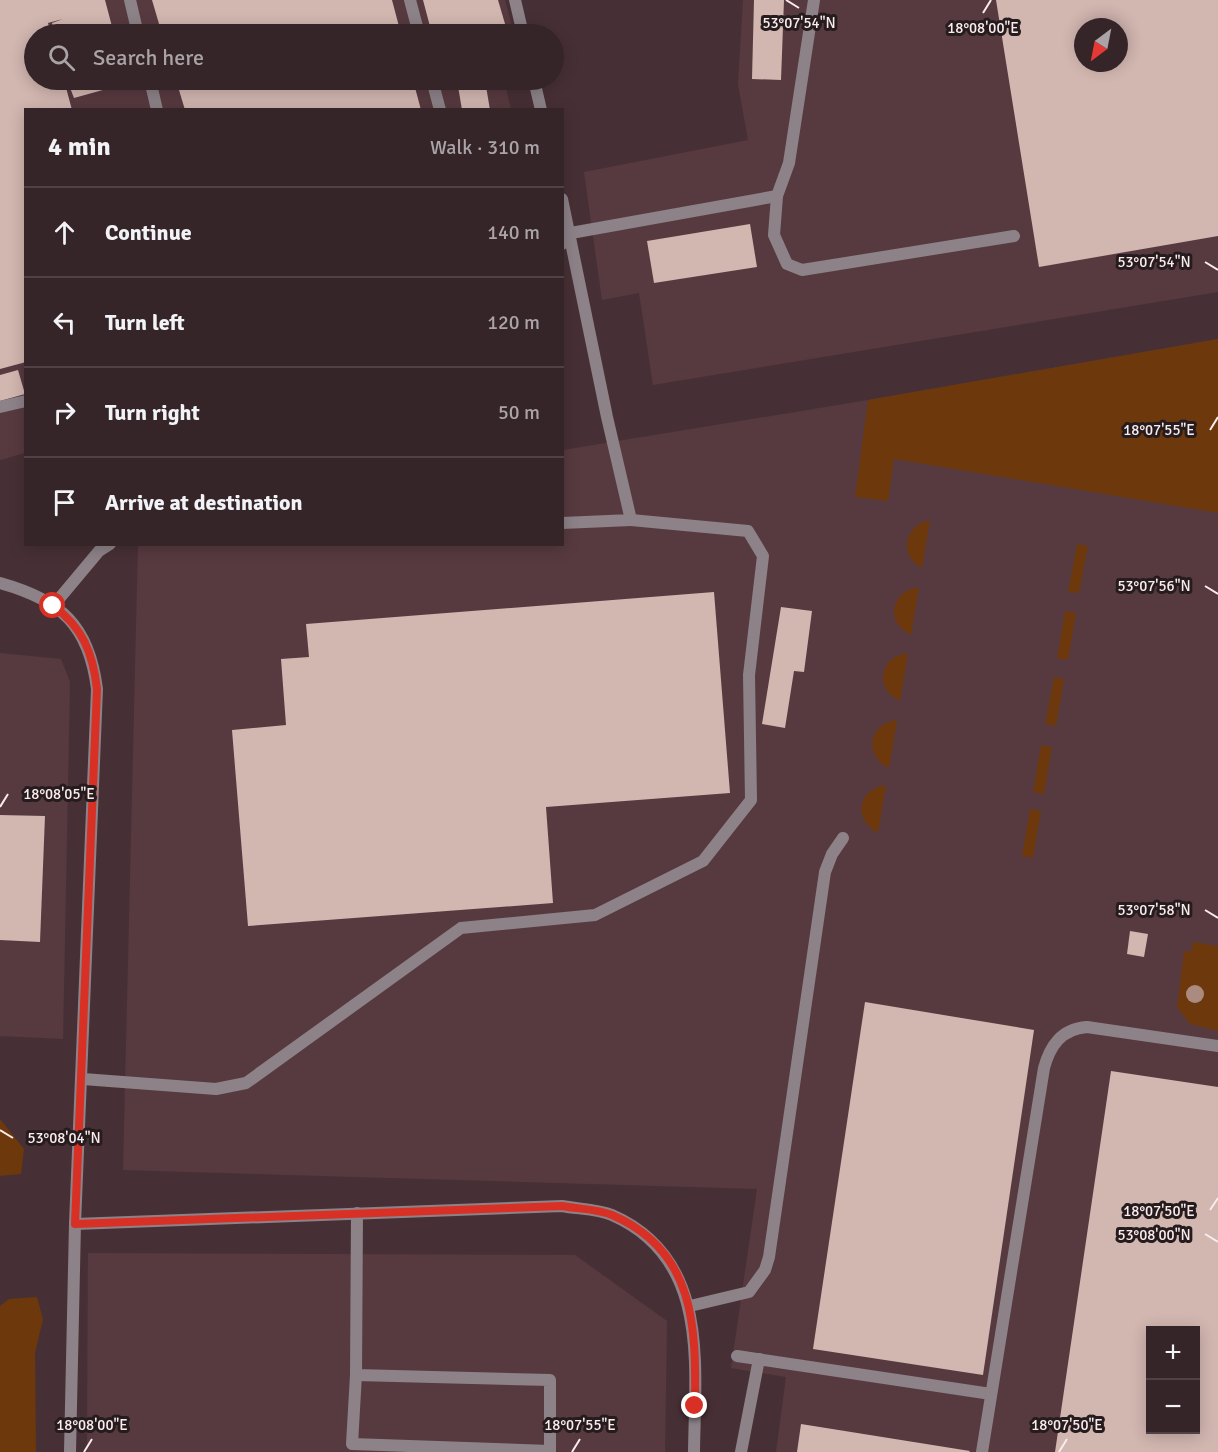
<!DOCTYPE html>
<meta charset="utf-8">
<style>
:root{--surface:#352428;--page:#3d2c30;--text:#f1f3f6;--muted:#aaa4a8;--line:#4f4145}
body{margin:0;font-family:Signika,sans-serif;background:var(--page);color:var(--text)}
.controls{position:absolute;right:18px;bottom:18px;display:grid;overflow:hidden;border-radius:0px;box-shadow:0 3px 15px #0003}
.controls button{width:54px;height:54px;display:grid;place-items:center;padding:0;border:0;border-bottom:2px solid var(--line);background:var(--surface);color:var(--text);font:30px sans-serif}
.compass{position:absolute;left:1074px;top:18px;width:54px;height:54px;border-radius:50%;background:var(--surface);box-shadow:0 3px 15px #0003;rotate:212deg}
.stop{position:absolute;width:18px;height:18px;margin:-14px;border:4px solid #d93025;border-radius:50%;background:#fff}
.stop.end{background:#d93025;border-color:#fff;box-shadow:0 2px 6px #0008}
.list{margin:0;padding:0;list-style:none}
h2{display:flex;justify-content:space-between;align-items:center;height:78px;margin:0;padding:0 24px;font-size:26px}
h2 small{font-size:20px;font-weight:400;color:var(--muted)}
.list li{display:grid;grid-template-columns:39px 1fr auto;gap:18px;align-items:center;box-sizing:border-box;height:90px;padding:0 24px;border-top:2px solid var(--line)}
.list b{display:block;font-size:22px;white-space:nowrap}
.list em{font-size:20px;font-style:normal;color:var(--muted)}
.icon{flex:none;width:33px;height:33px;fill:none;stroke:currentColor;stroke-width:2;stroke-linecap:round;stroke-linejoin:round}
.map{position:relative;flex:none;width:1218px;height:1452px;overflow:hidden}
.search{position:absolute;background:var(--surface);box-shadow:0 3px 15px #0003;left:24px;top:24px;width:540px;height:66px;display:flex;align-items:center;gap:15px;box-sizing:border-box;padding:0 21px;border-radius:33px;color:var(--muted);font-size:22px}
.panel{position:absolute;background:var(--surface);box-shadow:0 3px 15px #0003;left:24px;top:108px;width:540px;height:438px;border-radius:0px}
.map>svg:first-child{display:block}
</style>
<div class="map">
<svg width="1218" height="1452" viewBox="0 0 1218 1452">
<rect width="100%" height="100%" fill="#473035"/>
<!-- built -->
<g fill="#573a40" fill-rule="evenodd">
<polygon points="0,0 505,0 514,34 34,34 34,80 504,80 511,109 26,110 25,453 0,460"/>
<path d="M743 0H1218V292L653 385 639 293 602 300 584 172 748 140 738 84ZM1083 27H1119V63H1083Z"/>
<path d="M1218 339V1452H776L786 1377 731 1368 757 1189 123 1170 138 545 562 544 563 450 868 400ZM1150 1330H1196V1430H1150Z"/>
<polygon points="0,653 61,659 70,682 63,1039 0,1036"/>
<polygon points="88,1253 575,1255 667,1321 665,1452 87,1452"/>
</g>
<!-- green -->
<g fill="#6c380c">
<polygon points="1218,339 1218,513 894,459 888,501 855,497 868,400"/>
<path d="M930 520 922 568C898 556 904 525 930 520Z"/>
<polygon points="1077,544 1088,546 1079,593 1068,592"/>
<path d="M919 587 911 635C884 622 891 591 919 587Z"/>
<polygon points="1065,611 1076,613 1068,660 1057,658"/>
<path d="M908 653 900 701C873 688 880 656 908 653Z"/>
<polygon points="1054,677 1064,679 1056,726 1045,724"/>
<path d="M897 720 889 768C863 756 869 723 897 720Z"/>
<polygon points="1041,745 1052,747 1044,794 1033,792"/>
<path d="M886 785 878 833C853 820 857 789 886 785Z"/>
<polygon points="1030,809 1041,811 1033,858 1022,856"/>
<polygon points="1193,942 1218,946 1218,1031 1190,1024 1177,1007 1184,951 1191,952"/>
<polygon points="0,1119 24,1149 21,1174 0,1176"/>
<polygon points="37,1297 43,1319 35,1353 36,1452 0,1452 0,1306 9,1299"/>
</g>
<!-- building -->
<g fill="#d2b6b0" fill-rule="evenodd">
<polygon points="0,0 105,0 114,34 55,34 52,23 63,19 48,23 51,34 34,34 34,80 64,80 72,110 26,110 26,362 0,369"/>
<polygon points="152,0 392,0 401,34 162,34"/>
<polygon points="423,0 498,0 508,34 432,34"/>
<polygon points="754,0 784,0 781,80 752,79"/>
<path d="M996 0H1218V236L1039 267ZM1083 27H1119V63H1083Z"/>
<polygon points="67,80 127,80 128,83 74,98"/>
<polygon points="176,80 413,80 421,110 185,110"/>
<polygon points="457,80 485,80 490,110 462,110"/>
<polygon points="750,224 757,267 654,283 647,241"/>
<polygon points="18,370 25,394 0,401 0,375"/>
<polygon points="714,592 730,793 546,807 553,903 248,926 232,730 286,725 281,659 309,657 306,624"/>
<polygon points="781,607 812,611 804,672 794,671 785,728 762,724"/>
<polygon points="0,815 45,816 40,942 0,940"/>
<polygon points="1130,931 1148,934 1144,957 1127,954"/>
<polygon points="865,1002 1034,1030 983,1375 813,1349"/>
<path d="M1111 1071 1218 1087V1452H1055ZM1150 1330H1196V1430H1150Z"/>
<polygon points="801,1424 970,1451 969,1452 797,1452"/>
</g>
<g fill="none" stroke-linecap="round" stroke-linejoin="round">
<!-- service -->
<g stroke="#8c8288" stroke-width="12">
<polyline points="130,0 138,34"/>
<polyline points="410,0 419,34"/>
<polyline points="814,0 789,163 777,196 774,235 787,264 802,270 1014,236"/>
<polyline points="150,80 157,110"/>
<polyline points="432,80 440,110"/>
<polyline points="562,199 607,417 631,520 562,523"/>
<polyline points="562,244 571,233 777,196"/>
<polyline points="0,407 26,401"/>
<polyline points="53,606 99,551 110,544"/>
<polyline points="83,1079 216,1089 246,1083 461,928 595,915 703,861 751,800 749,675 763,556 748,531 631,520"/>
<polyline points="357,1213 356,1375 550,1380 550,1452"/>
<polyline points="690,1306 749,1292 765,1270 769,1257 825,872 832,854 843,838"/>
<polyline points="737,1356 991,1394"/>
<polyline points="356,1375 352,1444 550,1451"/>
<polyline points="741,1452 759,1359"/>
<path d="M982 1452 1044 1068C1050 1046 1061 1029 1087 1027L1218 1046"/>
</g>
<!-- minor -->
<g stroke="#8c8288" stroke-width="12">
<polyline points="515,0 523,34"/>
<polyline points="534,80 541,110"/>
<path d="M0 583C61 600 89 625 97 689L75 1224 70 1452"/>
<path d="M75 1224 562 1206C578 1209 598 1209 612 1215 710 1258 695 1364 694 1452"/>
</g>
</g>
<!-- trees -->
<circle fill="#ab8b7f" cx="1195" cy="994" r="9"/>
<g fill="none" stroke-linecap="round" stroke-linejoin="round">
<!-- route -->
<path stroke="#d93025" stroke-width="8" d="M53 606C83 627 93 654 97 689L75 1224 562 1206C578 1209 598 1209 612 1215 696 1251 696 1328 695 1406"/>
</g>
<!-- ticks -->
<path fill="none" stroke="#faebed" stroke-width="2" d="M786 0 799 8M983 13 991 0M1205 262 1218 270M1210 430 1218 417M1205 586 1218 594M0 807 8 794M1205 910 1218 918M0 1130 13 1138M1210 1210 1218 1198M1205 1234 1218 1242M84 1452 92 1439M572 1452 580 1439M1059 1452 1067 1439"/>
<g font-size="15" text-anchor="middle" fill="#faebed" stroke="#261c1e" stroke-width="6" stroke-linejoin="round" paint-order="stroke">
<text x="799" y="28">53°07'54"N</text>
<text x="983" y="33">18°08'00"E</text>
<text x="1154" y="267">53°07'54"N</text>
<text x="1159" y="435">18°07'55"E</text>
<text x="1154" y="591">53°07'56"N</text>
<text x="59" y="799">18°08'05"E</text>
<text x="1154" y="915">53°07'58"N</text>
<text x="64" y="1143">53°08'04"N</text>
<text x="1159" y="1216">18°07'50"E</text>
<text x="1154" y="1240">53°08'00"N</text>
<text x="92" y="1430">18°08'00"E</text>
<text x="580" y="1430">18°07'55"E</text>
<text x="1067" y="1430">18°07'50"E</text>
</g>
</svg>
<div class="controls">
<button>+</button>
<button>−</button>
</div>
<svg class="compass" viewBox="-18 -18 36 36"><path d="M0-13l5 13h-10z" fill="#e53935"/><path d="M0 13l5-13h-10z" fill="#aaa4a8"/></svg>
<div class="stop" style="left:53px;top:606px"></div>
<div class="stop end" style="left:695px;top:1406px"></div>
<div class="search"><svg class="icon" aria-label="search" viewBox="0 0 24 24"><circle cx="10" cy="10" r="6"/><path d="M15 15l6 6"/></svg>Search here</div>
<section class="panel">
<h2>4 min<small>Walk · 310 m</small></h2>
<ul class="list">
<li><svg class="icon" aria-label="ahead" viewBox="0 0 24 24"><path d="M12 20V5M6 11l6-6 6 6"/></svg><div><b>Continue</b></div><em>140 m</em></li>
<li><svg class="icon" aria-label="left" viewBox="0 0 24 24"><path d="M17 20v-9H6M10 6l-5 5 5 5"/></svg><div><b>Turn left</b></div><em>120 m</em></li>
<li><svg class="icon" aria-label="right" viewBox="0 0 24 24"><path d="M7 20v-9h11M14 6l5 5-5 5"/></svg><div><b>Turn right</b></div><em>50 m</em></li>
<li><svg class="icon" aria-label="arrive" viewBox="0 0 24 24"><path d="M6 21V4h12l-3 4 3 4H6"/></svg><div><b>Arrive at destination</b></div></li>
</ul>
</section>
</div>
